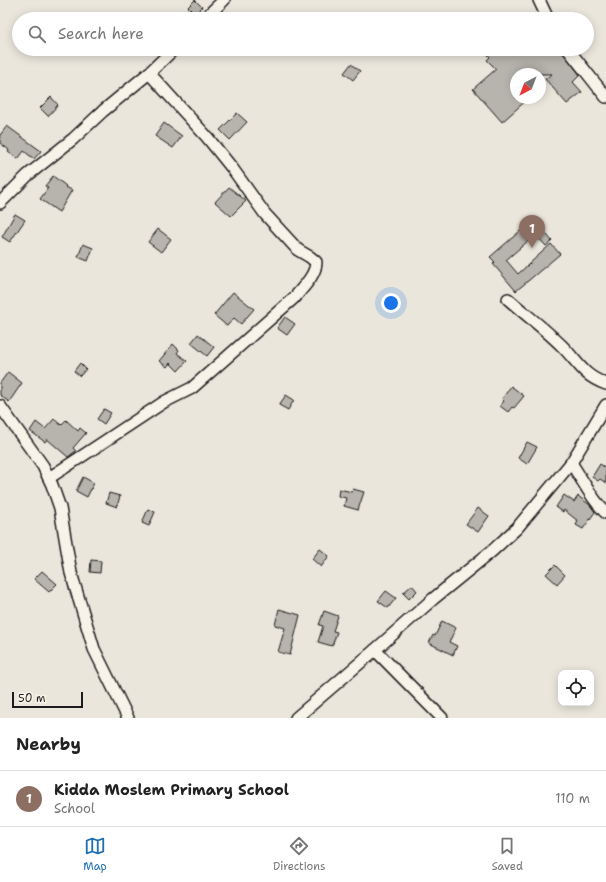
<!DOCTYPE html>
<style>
:root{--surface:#fff;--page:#f2f2f2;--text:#222;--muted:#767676;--line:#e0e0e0;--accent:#1f6fb2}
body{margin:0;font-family:"Shantell Sans",sans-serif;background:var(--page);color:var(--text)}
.controls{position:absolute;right:12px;bottom:12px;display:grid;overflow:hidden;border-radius:8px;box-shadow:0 2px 10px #0003}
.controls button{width:36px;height:36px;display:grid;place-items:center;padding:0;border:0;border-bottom:1px solid var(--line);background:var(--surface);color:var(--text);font:20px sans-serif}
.compass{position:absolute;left:510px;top:68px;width:36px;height:36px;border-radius:50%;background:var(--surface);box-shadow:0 2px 10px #0003;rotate:222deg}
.scale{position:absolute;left:12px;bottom:10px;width:71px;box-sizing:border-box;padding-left:4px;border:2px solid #1c1c1c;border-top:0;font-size:11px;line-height:14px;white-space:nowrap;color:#1c1c1c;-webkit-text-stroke:3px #f7f3e8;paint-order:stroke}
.you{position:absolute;left:391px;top:303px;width:14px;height:14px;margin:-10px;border:3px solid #fff;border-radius:50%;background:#1a73e8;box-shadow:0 0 0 6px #1a73e833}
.badge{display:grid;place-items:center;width:26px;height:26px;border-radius:50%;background:var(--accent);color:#fff;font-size:13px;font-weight:700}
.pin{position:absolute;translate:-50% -33px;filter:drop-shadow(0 1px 2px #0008)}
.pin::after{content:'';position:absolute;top:21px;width:14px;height:12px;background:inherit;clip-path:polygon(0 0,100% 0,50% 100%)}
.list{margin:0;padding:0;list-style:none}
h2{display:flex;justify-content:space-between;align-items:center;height:52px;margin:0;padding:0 16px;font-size:17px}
h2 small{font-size:13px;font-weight:400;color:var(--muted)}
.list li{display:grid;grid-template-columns:26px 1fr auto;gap:12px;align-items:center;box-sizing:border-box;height:56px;padding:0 16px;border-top:1px solid var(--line)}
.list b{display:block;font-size:15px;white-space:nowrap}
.list p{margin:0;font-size:13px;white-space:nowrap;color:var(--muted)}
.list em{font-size:13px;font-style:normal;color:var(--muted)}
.icon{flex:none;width:22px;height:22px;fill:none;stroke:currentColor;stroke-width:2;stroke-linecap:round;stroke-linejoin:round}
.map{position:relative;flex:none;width:606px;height:718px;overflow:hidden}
.search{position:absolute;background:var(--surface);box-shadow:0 2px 10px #0003;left:12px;right:12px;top:12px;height:44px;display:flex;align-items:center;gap:10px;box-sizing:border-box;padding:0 14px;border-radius:22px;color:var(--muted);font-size:15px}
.sheet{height:108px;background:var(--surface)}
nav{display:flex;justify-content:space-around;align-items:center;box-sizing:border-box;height:56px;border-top:1px solid var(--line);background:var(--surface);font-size:11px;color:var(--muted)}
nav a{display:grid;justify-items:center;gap:2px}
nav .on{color:var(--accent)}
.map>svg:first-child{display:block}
</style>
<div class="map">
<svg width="606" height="718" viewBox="0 0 606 718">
<rect width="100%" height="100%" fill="#eae6dc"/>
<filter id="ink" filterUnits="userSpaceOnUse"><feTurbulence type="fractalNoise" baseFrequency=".025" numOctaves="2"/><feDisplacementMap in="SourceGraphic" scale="8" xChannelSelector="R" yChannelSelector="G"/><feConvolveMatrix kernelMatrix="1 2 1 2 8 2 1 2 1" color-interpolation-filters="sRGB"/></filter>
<g filter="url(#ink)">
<!-- building -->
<g fill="#b6b4ac" stroke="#1c1c1c">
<polygon points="195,0 202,7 195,14 188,7"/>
<polygon points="483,49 561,49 563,53 580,75 573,82 582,92 567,104 545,79 552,74 516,74 516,98 529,98 502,122 473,89 496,69 487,60 490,57"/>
<polygon points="351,64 360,71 353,80 344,73"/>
<polygon points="51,97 58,105 48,116 40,108"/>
<polygon points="237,113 247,122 230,140 220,130"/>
<polygon points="164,123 182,136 173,148 155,136"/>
<polygon points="7,126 41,151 34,159 24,151 18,159 8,152 9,150 0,143 0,135"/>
<polygon points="53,176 66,186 65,187 72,190 59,212 40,199 48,188 45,186"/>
<polygon points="229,187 246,201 231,216 215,202"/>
<polygon points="15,214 25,220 10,242 2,237"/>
<polygon points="534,219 552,241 546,246 536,235 529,242 528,241 506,260 518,274 551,244 560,254 516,291 493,264 495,262 490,257"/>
<polygon points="158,229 171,239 161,252 148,242"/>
<polygon points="83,244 93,248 88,261 78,257"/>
<polygon points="233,292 254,309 241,324 234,318 227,326 214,315"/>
<polygon points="285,317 295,324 287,335 277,328"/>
<polygon points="198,334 214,347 207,356 191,343"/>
<polygon points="173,344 179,350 177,353 187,361 178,371 170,363 167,367 159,361"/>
<polygon points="80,363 86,369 80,376 74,371"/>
<polygon points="8,372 22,383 9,402 0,395 0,383"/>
<polygon points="511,386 524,396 514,408 512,407 508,412 500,406 504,401 502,399"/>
<polygon points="286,395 294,400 288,410 279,405"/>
<polygon points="104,409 111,413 104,424 97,419"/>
<polygon points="54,419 61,425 66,420 78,431 80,428 86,433 73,448 76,451 68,457 47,439 45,442 30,431 36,422 45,429"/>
<polygon points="527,442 537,447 527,464 518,458"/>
<polygon points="600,464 606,468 606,483 600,479 598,481 592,477"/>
<polygon points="83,477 94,483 87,497 76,491"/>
<polygon points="339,489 352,492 353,489 364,492 358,510 344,506 346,498 338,496"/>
<polygon points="109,493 120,496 117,507 106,503"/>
<polygon points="564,495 574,502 578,496 590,505 595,512 583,529 576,525 578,521 564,510 563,512 556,507"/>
<polygon points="478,508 489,516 478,532 466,524"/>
<polygon points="148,509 155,512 149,526 142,523"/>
<polygon points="320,549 329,556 321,567 312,559"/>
<polygon points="91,560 101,561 100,573 90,572"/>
<polygon points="555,565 565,575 557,584 546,574"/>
<polygon points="42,571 57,584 49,592 34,579"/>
<polygon points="412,585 417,591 409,599 403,593"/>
<polygon points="386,591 396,598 388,608 378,601"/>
<polygon points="279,609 300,615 290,655 278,652 285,628 275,625"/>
<polygon points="324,611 338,616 333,631 337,632 332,646 318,642 323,626 319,625"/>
<polygon points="442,621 456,628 449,642 457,646 453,655 429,643 433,635 435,636"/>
</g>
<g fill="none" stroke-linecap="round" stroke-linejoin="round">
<!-- minor casing -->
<g stroke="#1c1c1c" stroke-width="14">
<g id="minor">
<polyline points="539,0 548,19"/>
<polyline points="204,19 224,0"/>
<polyline points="568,49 606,97"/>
<polyline points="0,203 28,175 73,139 103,111 149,73 174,49"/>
<path d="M508 299C526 315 545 329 562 346 579 363 582 375 606 384"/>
<polyline points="0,406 43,466 52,485 60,508 71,573 94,649 128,718"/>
<path d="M571 463C583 480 591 499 606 513"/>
<path d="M49 478 164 402 192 388 295 297C303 287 316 275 316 262L310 257 298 250 265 214 232 168 207 137 149 73"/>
<polyline points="375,650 442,718"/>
<polyline points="296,718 375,650 433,599 492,551 517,528 571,463 606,405"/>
</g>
</g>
<!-- minor -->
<use href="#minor" stroke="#f7f3e8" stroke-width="11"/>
</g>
</g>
</svg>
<div class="controls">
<button><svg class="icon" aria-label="locate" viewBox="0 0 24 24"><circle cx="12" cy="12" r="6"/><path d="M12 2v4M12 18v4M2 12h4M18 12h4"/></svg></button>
</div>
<svg class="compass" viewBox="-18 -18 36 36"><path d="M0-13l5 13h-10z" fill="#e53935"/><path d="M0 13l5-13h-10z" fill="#767676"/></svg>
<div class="scale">50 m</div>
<div class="you"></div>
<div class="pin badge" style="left:532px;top:248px;background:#8d6e63">1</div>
<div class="search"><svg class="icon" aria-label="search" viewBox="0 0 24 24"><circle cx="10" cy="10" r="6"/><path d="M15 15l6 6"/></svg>Search here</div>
</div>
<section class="sheet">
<h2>Nearby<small></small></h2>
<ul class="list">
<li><span class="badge" style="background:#8d6e63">1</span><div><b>Kidda Moslem Primary School</b><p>School</p></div><em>110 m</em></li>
</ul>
</section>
<nav>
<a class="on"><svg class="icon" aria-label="map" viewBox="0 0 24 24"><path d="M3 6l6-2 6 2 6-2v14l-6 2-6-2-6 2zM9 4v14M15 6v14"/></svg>Map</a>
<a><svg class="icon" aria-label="directions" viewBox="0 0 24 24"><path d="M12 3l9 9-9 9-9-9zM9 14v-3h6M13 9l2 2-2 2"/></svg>Directions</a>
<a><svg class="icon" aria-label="saved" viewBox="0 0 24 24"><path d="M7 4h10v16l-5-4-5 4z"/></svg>Saved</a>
</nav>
